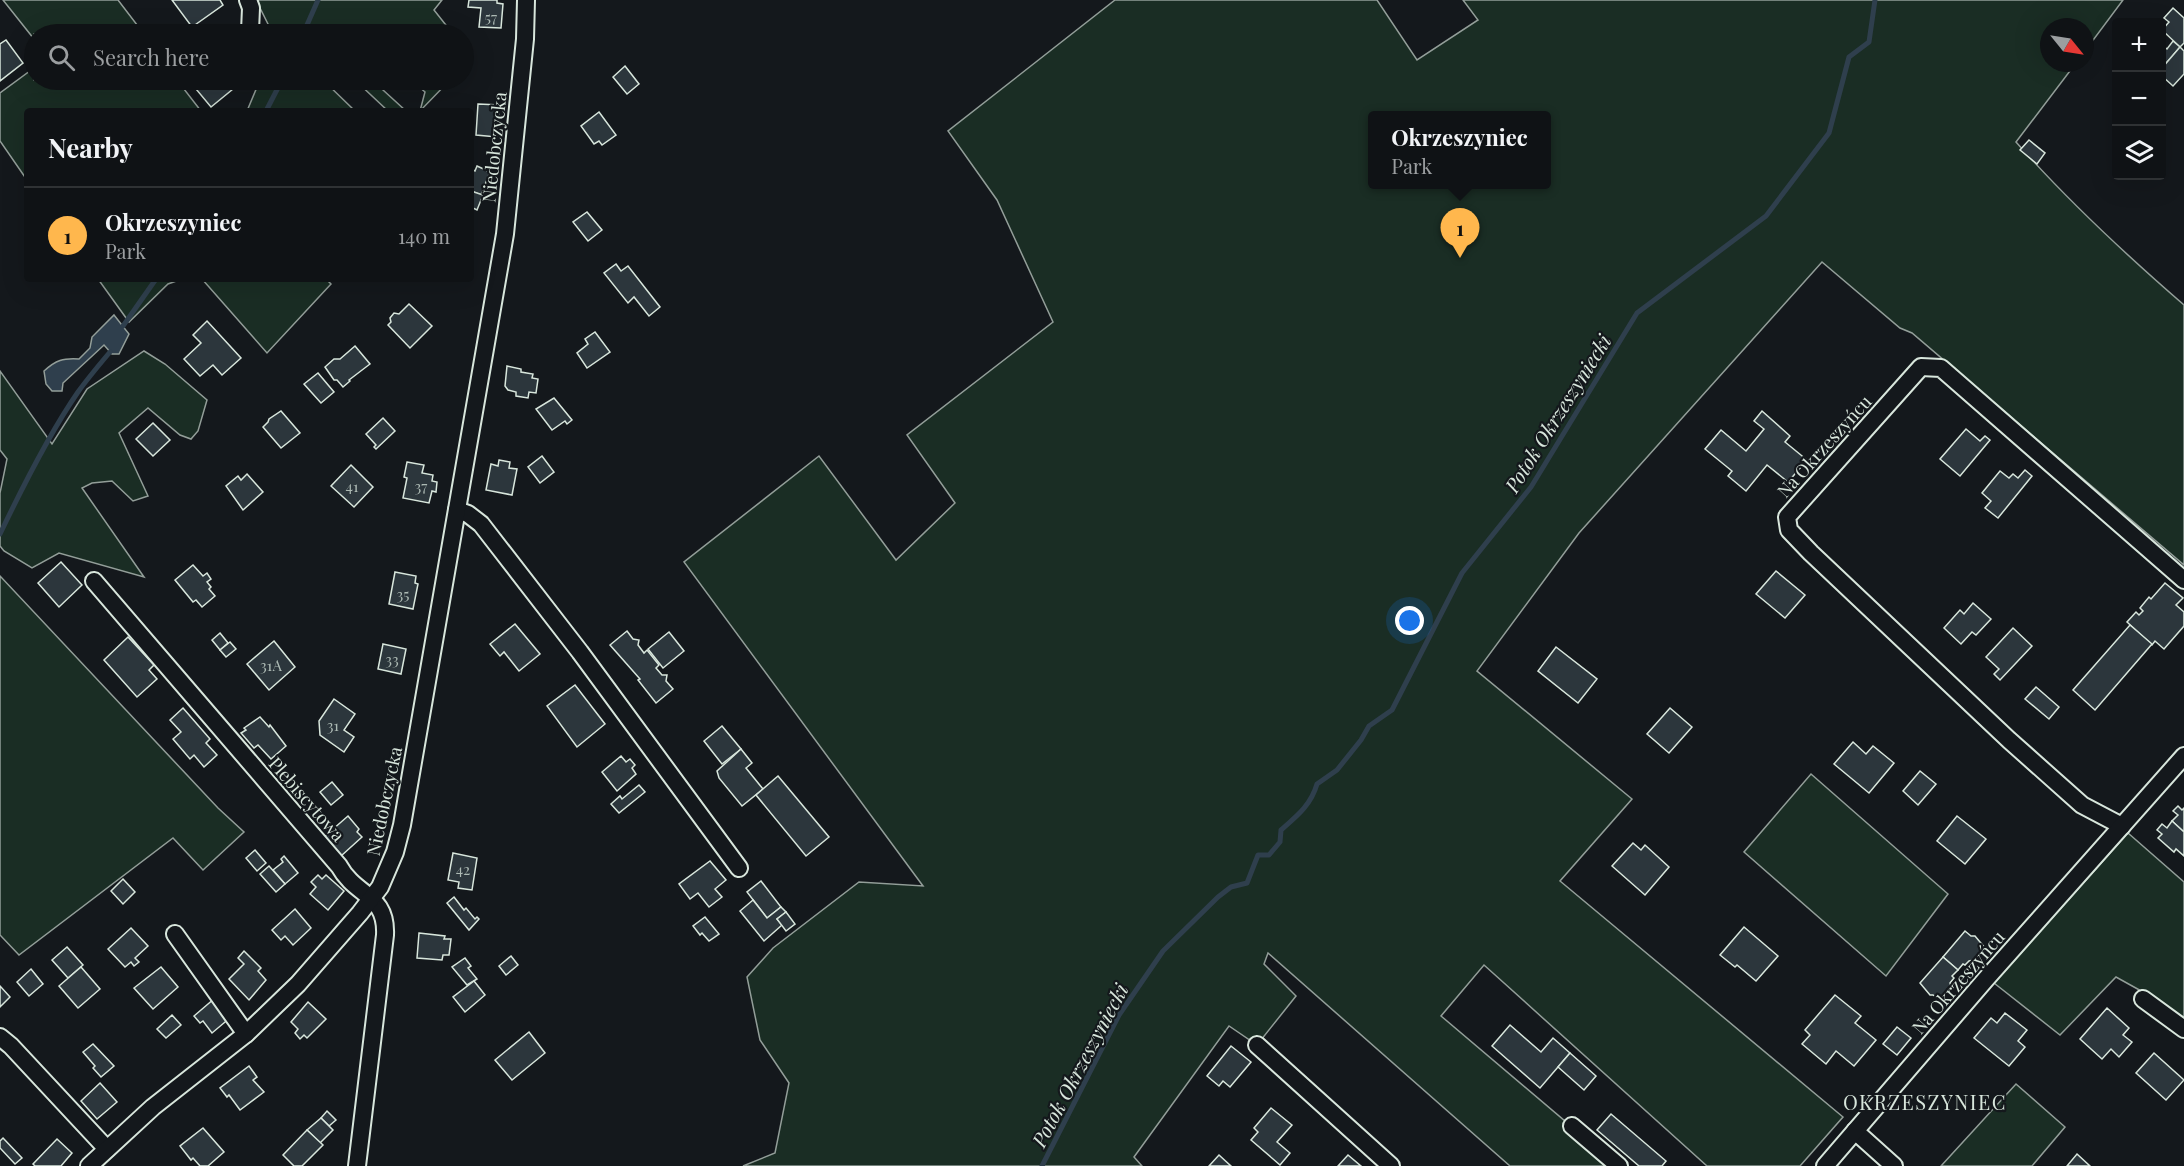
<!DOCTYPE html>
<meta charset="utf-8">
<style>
:root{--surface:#0f1215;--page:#1d2022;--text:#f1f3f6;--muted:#9b9ea0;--line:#2f3234;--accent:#ffb74d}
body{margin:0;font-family:"Playfair Display",serif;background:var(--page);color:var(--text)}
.controls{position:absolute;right:18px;top:18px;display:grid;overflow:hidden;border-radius:6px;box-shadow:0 6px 24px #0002}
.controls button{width:54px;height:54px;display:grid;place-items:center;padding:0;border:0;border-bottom:2px solid var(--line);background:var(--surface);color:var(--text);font:30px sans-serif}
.compass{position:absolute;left:2040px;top:18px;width:54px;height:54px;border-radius:50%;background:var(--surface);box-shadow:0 6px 24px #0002;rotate:120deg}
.you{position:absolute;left:1410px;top:621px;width:21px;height:21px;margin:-15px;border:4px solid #fff;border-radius:50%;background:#1a73e8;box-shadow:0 0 0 9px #1a73e833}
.badge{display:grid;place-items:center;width:39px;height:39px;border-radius:50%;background:var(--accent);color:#111;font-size:20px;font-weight:700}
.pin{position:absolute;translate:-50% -50px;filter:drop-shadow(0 2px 3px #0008)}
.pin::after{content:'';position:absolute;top:32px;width:21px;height:18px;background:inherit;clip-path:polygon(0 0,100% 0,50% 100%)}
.popup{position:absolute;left:1368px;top:111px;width:183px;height:78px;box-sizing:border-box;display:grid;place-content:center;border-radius:6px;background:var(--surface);filter:drop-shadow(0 2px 4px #0005);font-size:20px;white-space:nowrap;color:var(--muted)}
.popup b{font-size:22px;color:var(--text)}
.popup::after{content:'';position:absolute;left:50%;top:100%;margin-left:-12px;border:12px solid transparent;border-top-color:var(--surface)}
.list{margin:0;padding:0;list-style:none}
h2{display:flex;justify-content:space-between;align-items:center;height:78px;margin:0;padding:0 24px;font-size:26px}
h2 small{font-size:20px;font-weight:400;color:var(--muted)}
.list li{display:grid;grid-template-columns:39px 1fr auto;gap:18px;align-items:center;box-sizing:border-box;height:96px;padding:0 24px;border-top:2px solid var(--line)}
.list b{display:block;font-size:22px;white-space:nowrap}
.list p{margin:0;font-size:20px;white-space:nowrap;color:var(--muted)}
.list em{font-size:20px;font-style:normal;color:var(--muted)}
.icon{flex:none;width:33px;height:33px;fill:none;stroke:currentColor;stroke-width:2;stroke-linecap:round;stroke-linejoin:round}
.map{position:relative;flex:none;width:2184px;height:1166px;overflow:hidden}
.search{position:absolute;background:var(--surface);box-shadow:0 6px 24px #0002;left:24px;top:24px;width:450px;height:66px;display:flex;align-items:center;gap:15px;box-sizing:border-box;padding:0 21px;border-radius:33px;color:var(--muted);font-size:22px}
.panel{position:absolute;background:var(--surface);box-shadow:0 6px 24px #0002;left:24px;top:108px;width:450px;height:174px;border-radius:6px}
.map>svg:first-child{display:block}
</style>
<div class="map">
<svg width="2184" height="1166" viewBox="0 0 2184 1166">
<rect width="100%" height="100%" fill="#14181c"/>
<!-- green -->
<g fill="#1a2d24" stroke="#939e99" stroke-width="1.5" fill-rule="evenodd">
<polygon points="3,0 118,0 144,34 34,34 34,39"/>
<polygon points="256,0 442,0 434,10 453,34 363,34 360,32 358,34 273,34"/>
<path d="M1115 0H1377L1417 60 1478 20 1463 0H2123L2085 51V27H2049V63H2076L2016 142C2068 201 2124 253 2184 305V565L1912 333 1900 328 1822 262 1579 533 1477 671 1632 799 1560 881 1843 1117 1800 1166H1707L1484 965 1441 1016 1618 1166H1510L1268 953 1264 964 1296 996 1257 1045 1229 1026 1134 1157 1142 1166H743L775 1153 789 1083 760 1040 747 977 773 948 859 882 923 886 684 562 819 456 896 560 955 503 907 435 1053 322 997 200 948 131ZM1373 116H1547V184H1373Z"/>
<polygon points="34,68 34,80 177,80 201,111 27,111 27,180 0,141 0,93"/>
<polygon points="260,80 323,80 355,111 247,111"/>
<polygon points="355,80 372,80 406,111 388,111"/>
<polygon points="411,80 450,80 420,111 425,92"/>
<polygon points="98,279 182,279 168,284 129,322"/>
<polygon points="202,279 326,279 331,284 267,353"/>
<polygon points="144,351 165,364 207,400 198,431 191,439 180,435 148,408 119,433 148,496 133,501 112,481 92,483 82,488 144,577 59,553 32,568 4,551 0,546 0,493 7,459 0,450 0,371 52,444 87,389"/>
<polygon points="0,576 218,808 244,832 203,870 173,838 19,955 0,935"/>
<polygon points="1811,774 1948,894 1886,976 1744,852"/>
<polygon points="2128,833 2184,882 2184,1019 2161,1002 2116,977 2060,1035 1994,983"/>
<polygon points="2016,1084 2065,1127 2032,1166 1941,1166"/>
</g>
<!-- water -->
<path fill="#2f3f4d" stroke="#939e99" stroke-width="1.5" d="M114 315 129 334 119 354H112L104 345 63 383 62 391H52L46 384 44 371C56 360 63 358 79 359L90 348 92 337Z"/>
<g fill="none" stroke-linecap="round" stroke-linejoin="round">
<!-- stream -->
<g stroke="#2f3f4d" stroke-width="5">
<polyline points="303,34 318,0"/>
<polyline points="266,111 282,80"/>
<polyline points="123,326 156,279"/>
<path d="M0 534C22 488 49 434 78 392 88 378 99 365 110 352"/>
<path d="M1042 1166 1119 1015 1163 951 1218 897 1231 887 1247 883 1258 855H1269L1280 842 1281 830C1297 816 1311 805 1317 784L1337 770 1361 740 1369 726 1392 710 1462 573 1531 487 1637 313 1766 216 1829 133 1849 57 1869 42 1875 0"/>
</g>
</g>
<!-- building -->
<g fill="#2c363c" stroke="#d8e6dc" stroke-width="1.5">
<polygon points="172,0 220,0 223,5 192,27"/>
<polygon points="469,0 497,0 497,3 503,4 501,28 479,27 481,8 468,7"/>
<polygon points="2173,8 2184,18 2184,43 2180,47 2162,30 2169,22 2164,18"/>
<polygon points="6,40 23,63 0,81 0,44"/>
<polygon points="2173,41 2180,47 2162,68 2162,45 2167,49"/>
<polygon points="2180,47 2184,51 2184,74 2173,86 2162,76 2162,68"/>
<polygon points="625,66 639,84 627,94 613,77"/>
<polygon points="196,80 244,80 211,107 191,83"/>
<polygon points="478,104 500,105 497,137 476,135"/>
<polygon points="599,112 616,135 602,145 599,141 594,144 581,126"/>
<polygon points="2029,140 2045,153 2037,164 2020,150"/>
<polygon points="477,166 490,172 481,195 471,191 471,169 475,171"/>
<polygon points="471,191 483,195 477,210 471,207"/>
<polygon points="587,212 602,230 588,241 573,222"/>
<polygon points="616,264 621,271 628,266 660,307 649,316 634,297 628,303 604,273"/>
<polygon points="409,304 432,326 410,348 388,325 391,322 390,318 394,313 399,314"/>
<polygon points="207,321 241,358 222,375 213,365 200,376 184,359 201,343 193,335"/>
<polygon points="595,332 610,352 587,368 577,353 588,344 585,339"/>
<polygon points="355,346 370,364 349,380 350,381 343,387 337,380 334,380 325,367 334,359 340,359"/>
<polygon points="507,366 521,369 521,372 533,374 532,378 538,379 536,393 529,392 528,398 516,396 516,392 508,390 505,386"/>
<polygon points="318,373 334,392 321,403 304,384"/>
<polygon points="554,398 572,420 567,424 565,421 552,430 536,409"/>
<polygon points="281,411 300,433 281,448 263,427 268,422 269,419"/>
<polygon points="1762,411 1790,436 1785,442 1807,460 1788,482 1767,465 1746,491 1728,476 1732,471 1705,449 1721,430 1746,451 1764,429 1754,421"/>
<polygon points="383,418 395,431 376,449 374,447 376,445 366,434"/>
<polygon points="153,423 170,440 153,456 136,439"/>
<polygon points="1966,429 1980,441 1985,436 1990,440 1960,476 1940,459"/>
<polygon points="542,456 554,472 540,483 528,467"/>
<polygon points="499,460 510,462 509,468 517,469 512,495 486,490 491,464 498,466"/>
<polygon points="407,462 424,465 422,473 433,475 432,481 437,482 436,492 432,491 429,503 403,498 407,478 404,477"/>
<polygon points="351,465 373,487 354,507 331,486"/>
<polygon points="2025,470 2032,476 1998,518 1985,508 1991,501 1982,493 2000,471 2009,478 2013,474 2018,478"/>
<polygon points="247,474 263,492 243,510 226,486 238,476 241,480"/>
<polygon points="61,562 82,585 59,607 38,583"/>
<polygon points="193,565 203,576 207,573 211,579 207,582 211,587 209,589 215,596 202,607 196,600 193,602 175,580"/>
<polygon points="1776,571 1805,595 1785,618 1756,594"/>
<polygon points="395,572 416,576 415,583 418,584 413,609 389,604"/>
<polygon points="2165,583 2183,598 2176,605 2184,612 2184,626 2164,649 2155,641 2152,645 2127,622 2136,612 2139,615 2143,611 2140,608 2149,597 2151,599"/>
<polygon points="1973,603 1991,619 1976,635 1972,632 1961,644 1944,628 1960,610 1964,614"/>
<polygon points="515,624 540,654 519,671 504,652 500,656 490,644"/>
<polygon points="2130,625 2152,644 2095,710 2073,690"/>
<polygon points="2013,628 2032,646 2000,680 1994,674 1999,669 1986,657"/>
<polygon points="627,631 633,639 639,640 638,645 644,653 647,650 659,665 656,668 662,675 667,675 666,681 673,689 656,703 638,680 640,679 610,645"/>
<polygon points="669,632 684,651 663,668 648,649"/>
<polygon points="220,633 228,643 220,650 212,640"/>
<polygon points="128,637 154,665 149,670 157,679 137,697 104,660"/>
<polygon points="274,641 295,667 269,690 247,664"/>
<polygon points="230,642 236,649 226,657 220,650"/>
<polygon points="383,644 406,649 401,674 378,669"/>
<polygon points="1556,647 1597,679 1578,703 1538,671"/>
<polygon points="575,685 605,724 577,747 547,706"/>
<polygon points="2036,687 2059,707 2049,719 2025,699"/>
<polygon points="334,699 355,714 344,730 354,737 344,752 320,735 319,721"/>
<polygon points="183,708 210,739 206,743 217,755 204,767 194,755 190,759 173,739 181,732 170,720"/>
<polygon points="1670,708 1692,727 1669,753 1647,734"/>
<polygon points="260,717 269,727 270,725 286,746 271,759 258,745 254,748 241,733 246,730 244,728"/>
<polygon points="722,726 741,749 722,764 704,741"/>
<polygon points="1853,742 1866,754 1873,746 1894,763 1869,793 1834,764"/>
<polygon points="741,749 752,763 746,768 763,789 742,806 719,778 717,771"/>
<polygon points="621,756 626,762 630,759 635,765 632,768 636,774 617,791 602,772"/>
<polygon points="1920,771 1936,784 1918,805 1903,791"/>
<polygon points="778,776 829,837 806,856 756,795"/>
<polygon points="332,782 343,795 331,805 320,792"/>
<polygon points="639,785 645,792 619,813 611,804 620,796 622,799"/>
<polygon points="2178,806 2182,810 2184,808 2184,832 2172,821 2178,815 2173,811"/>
<polygon points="348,816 359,829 357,832 362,837 341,856 324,837"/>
<polygon points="1957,816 1986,839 1965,864 1937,841"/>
<polygon points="2172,821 2184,832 2184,856 2176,849 2174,852 2158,838 2162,834 2157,830 2162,824 2167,828"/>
<polygon points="1633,843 1641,850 1645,845 1669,867 1645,895 1612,866"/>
<polygon points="255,850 266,863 257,871 246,858"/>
<polygon points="453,853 477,858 472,890 458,888 459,882 448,880"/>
<polygon points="284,856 298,873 285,884 273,870 283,862 281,859"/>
<polygon points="710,861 726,880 715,889 722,897 709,907 698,893 690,899 679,884"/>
<polygon points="269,866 285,884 276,892 260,874"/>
<polygon points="318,875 322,879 326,875 344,891 328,910 310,894 316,887 311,882"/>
<polygon points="123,879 135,892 123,904 111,891"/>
<polygon points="761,881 781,907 767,918 747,892"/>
<polygon points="454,897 464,910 466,908 475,919 477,917 479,919 469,930 447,903"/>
<polygon points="753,900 767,918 781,907 786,912 777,919 782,925 764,941 740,911"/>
<polygon points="295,909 311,928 293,945 285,936 281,940 272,930"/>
<polygon points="786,912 795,924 786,931 777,919"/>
<polygon points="705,917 719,934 709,941 702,933 700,935 693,926"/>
<polygon points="1744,927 1778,956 1756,981 1737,965 1735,967 1720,955"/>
<polygon points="131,928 148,946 135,958 139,962 134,966 131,962 125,967 108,949"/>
<polygon points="1965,931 1971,936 1975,936 1985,948 1974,960 1969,961 1965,965 1963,964 1958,970 1943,957"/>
<polygon points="419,933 445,936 444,939 451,939 449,955 443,955 442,960 417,958"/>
<polygon points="67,947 83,965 68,978 52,960"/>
<polygon points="244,951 261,968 258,971 266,980 249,1000 229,979 244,964 238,958"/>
<polygon points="511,956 518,965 506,975 499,966"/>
<polygon points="1943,957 1958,970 1952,976 1954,978 1950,983 1951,987 1940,1000 1933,995 1930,995 1920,983"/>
<polygon points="465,958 471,966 468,968 477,979 467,985 452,967"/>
<polygon points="81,967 100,989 78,1008 59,986"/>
<polygon points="161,967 178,987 153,1009 134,988"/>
<polygon points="31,969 43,984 29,996 17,982"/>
<polygon points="474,981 485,995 465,1012 453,997"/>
<polygon points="0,986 10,997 0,1007"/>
<polygon points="1835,995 1861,1016 1855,1023 1876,1040 1854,1066 1836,1051 1826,1064 1802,1044 1810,1035 1805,1030"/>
<polygon points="215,998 231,1017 212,1033 203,1021 200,1023 194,1016"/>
<polygon points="308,1002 326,1019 307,1038 304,1035 300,1039 295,1033 298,1029 291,1022"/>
<polygon points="2107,1008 2129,1028 2123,1035 2132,1042 2119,1057 2111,1049 2102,1059 2080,1039"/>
<polygon points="2005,1013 2027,1030 2018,1041 2025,1047 2009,1066 1974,1038 1991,1018 1997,1023"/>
<polygon points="172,1015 181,1025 166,1038 157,1029"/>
<polygon points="1510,1025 1541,1052 1553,1038 1570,1053 1540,1088 1492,1046"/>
<polygon points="1897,1027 1911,1038 1897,1055 1883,1044"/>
<polygon points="529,1032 545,1053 512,1080 495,1060"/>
<polygon points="93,1044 114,1066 101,1077 93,1068 95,1066 83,1052"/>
<polygon points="1231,1046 1251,1062 1230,1087 1223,1081 1219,1086 1207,1076"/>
<polygon points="1570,1053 1596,1076 1584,1090 1558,1067"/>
<polygon points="2154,1053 2184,1080 2166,1100 2136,1073"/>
<polygon points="249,1066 257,1077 253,1080 264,1092 240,1110 229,1095 227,1097 220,1088"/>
<polygon points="100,1083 117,1102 97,1119 81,1101"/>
<polygon points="1271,1108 1292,1125 1277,1142 1290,1153 1280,1165 1251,1140 1258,1132 1254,1128"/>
<polygon points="327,1111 336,1120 329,1126 321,1118"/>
<polygon points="1611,1114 1666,1161 1662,1166 1639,1166 1597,1130"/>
<polygon points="321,1118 333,1130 320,1143 307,1130"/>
<polygon points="203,1128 224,1152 208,1166 200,1166 193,1158 191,1160 180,1146"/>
<polygon points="307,1130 323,1145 302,1166 294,1166 283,1155"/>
<polygon points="3,1138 22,1158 15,1164 0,1148 0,1141"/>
<polygon points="57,1139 72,1153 61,1166 35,1166 33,1164"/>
<polygon points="2077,1154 2090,1166 2067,1166"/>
<polygon points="1219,1155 1231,1166 1209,1166"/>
<polygon points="1348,1155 1361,1166 1338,1166"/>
</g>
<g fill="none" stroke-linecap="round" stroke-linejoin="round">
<!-- street casing -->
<g stroke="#d8e6dc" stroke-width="20">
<g id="street">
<polyline points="248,0 251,8 250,31"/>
<polyline points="457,510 468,514 481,524 580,652 739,868"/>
<path d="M94 581 339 866C356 897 387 894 385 935L357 1166"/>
<polyline points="2122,826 2082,805 2009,740 1811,553 1789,530 1787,517 1921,367 1941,368 2184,580"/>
<polyline points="175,934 246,1034"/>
<polyline points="2143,999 2184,1029"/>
<polyline points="0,1037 11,1046 107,1149"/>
<polyline points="1257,1045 1391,1166"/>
<polyline points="1572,1126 1619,1166"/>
<polyline points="1855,1131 1894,1166"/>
<polyline points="89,1166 153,1107 246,1034 298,984 360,913 380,887 395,852 402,825 505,234 525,39 526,0"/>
<polyline points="1825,1166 1986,979 2184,756"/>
</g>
</g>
<!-- street -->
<use href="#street" stroke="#14181c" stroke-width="16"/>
</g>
<g text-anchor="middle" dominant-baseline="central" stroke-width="4.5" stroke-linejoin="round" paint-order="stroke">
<!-- number labels -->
<g font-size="15" fill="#adbab4">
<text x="491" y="17">57</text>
<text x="352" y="486">41</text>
<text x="421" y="486">37</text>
<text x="403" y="594">35</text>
<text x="392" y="659">33</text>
<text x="271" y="665">31A</text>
<text x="333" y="725">31</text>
<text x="463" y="869">42</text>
</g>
<!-- street labels -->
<g font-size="18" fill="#d8e6dc" stroke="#14181c">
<text transform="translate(494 147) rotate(-84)">Niedobczycka</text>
<text transform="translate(1824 446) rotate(-48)">Na Okrzeszyńcu</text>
<text transform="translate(307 799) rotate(49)">Plebiscytowa</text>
<text transform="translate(384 801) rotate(-78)">Niedobczycka</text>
<text transform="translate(1958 982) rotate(-49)">Na Okrzeszyńcu</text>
</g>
<!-- water labels -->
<g font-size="20" font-style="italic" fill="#d8e6dc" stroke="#14181c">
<text transform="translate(1557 413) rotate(-58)">Potok Okrzeszyniecki</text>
<text transform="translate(1079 1065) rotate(-62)">Potok Okrzeszyniecki</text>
</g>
<!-- neighbourhood labels -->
<g font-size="20" letter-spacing="1.5" fill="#d8e6dc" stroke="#14181c">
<text x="1925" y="1101">OKRZESZYNIEC</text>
</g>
</g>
</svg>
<div class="controls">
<button>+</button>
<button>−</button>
<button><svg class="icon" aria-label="layers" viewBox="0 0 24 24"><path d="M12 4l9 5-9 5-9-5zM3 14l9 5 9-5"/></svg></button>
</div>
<svg class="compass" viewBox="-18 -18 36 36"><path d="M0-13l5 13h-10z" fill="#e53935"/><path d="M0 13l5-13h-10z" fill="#9b9ea0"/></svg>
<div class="you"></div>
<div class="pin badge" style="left:1460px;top:258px">1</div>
<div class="popup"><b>Okrzeszyniec</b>Park</div>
<div class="search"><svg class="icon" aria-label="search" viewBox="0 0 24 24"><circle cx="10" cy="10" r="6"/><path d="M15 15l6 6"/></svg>Search here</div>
<section class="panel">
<h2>Nearby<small></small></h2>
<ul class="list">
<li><span class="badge">1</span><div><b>Okrzeszyniec</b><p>Park</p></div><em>140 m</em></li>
</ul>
</section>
</div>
